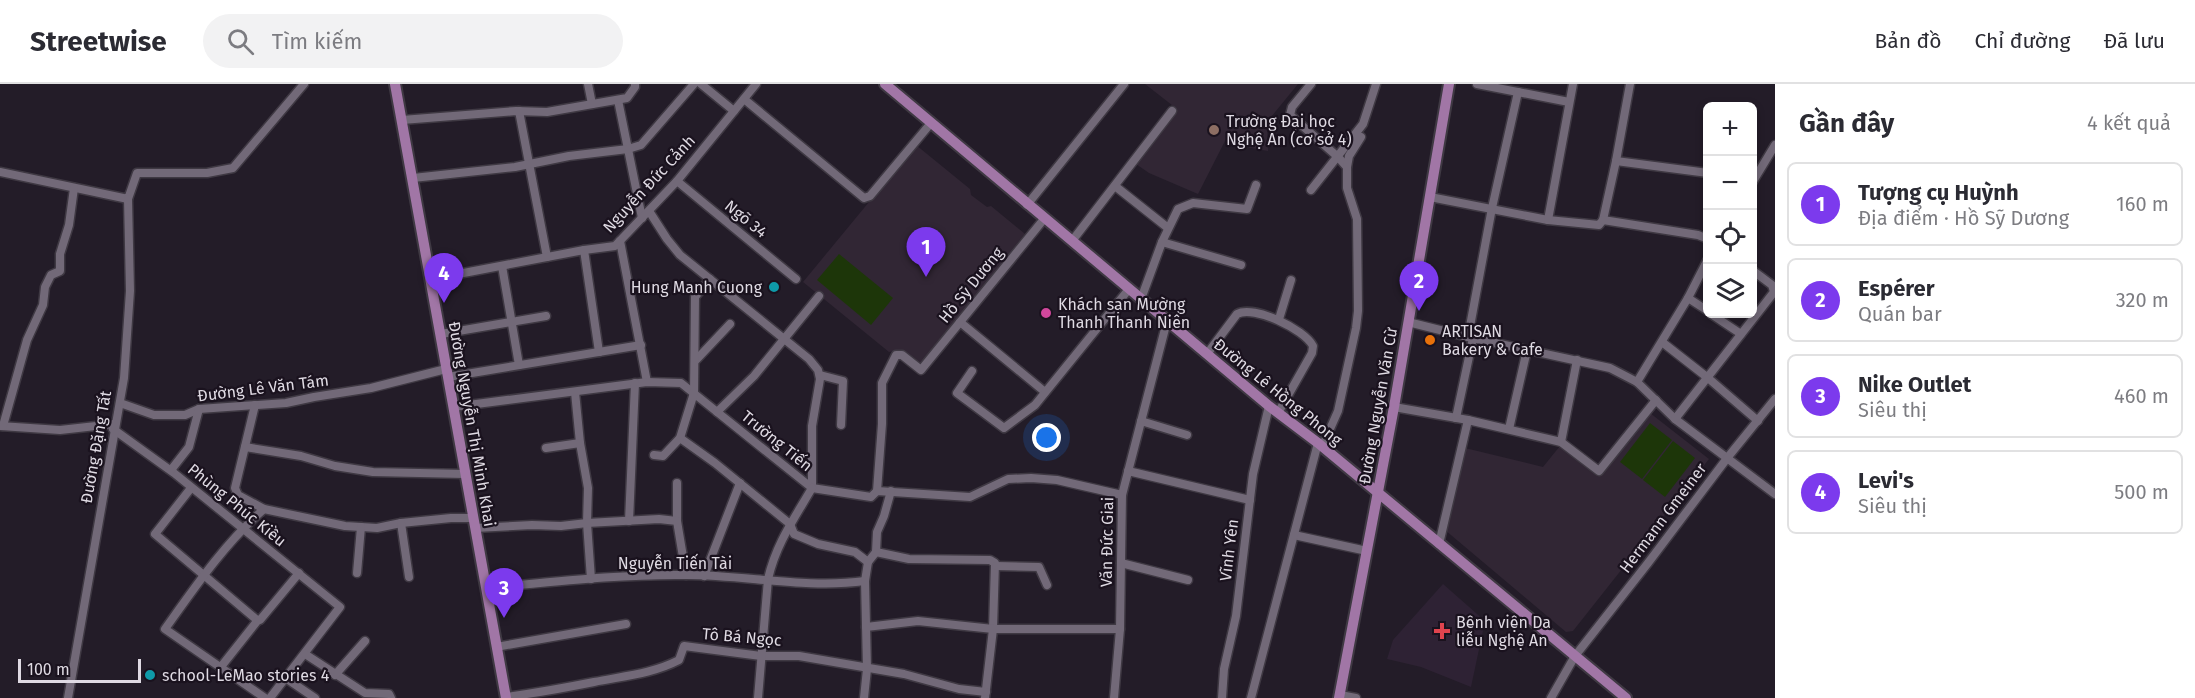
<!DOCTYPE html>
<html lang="vi">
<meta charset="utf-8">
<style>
:root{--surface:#fff;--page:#f2f2f3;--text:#2b2b33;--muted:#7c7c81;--line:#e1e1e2;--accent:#7c3aed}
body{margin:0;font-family:"Fira Sans",sans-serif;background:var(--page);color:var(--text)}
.controls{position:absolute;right:18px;top:18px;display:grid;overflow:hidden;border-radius:9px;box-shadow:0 3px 9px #0003}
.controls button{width:54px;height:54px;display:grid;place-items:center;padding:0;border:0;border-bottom:2px solid var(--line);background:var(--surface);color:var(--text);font:30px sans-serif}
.scale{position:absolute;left:18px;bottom:15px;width:123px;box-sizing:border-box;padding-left:6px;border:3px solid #dfdae3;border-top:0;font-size:16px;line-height:21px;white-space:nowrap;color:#dfdae3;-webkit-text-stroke:4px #1a121e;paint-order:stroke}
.you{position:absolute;left:1047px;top:354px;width:21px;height:21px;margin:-15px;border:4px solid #fff;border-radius:50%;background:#1a73e8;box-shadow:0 0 0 9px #1a73e833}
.badge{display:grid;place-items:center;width:39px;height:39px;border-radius:50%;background:var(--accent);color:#fff;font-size:20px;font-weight:700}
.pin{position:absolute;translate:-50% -50px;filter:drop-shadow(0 2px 3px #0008)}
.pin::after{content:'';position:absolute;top:32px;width:21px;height:18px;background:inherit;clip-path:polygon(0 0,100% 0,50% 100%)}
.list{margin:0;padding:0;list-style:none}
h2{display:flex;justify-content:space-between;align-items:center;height:78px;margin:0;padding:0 24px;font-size:26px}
h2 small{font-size:20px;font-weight:400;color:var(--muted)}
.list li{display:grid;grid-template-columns:39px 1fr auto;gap:18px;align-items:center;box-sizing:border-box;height:84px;margin:0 12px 12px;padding:0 12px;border:2px solid var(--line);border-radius:9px}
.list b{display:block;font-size:22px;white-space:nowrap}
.list p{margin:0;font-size:20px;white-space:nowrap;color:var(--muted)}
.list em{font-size:20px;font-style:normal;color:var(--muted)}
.icon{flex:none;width:33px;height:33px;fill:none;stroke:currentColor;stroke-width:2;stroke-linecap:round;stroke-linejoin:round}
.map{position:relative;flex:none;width:1775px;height:614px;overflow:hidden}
header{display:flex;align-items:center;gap:36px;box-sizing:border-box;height:84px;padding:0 30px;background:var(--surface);border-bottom:2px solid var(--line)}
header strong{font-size:28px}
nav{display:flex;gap:33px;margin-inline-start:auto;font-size:21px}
.search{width:420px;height:54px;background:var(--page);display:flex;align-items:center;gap:15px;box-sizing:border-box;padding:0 21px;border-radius:33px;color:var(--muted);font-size:22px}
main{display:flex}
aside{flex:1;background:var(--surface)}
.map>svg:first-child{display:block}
</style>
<header>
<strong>Streetwise</strong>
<div class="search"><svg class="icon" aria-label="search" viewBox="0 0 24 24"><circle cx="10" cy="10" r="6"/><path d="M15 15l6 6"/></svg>Tìm kiếm</div>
<nav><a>Bản đồ</a><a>Chỉ đường</a><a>Đã lưu</a></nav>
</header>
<main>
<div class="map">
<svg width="1775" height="614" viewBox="0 0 1775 614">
<rect width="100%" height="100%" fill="#231c28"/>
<!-- built -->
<polygon fill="#2e2234" points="1443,500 1485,537 1471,603 1421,583 1387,575 1393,556"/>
<!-- education -->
<g fill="#312634">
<polygon points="1145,0 1298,0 1267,38 1268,67 1246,63 1226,55 1198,110 1149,89 1136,80 1177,25"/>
<polygon points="916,61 970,105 971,111 987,123 991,122 1025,150 919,281 900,266 889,268 803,198"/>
<polygon points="1650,329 1709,375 1573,547 1566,548 1445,446 1465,364 1543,383 1560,362 1599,392"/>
</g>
<!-- green -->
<g fill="#1d3609">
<polygon points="839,170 893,214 871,241 817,196"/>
<polygon points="1650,339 1672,356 1642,395 1620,378"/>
<polygon points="1673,357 1695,374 1665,413 1643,396"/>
</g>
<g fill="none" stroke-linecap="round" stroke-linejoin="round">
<!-- minor casing -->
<g stroke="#3f3943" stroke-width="11">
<g id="minor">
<polyline points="588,0 592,20"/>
<polyline points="701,0 734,27"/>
<polyline points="1311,0 1292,23 1290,31 1338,73 1347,83 1347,104 1357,135 1358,227 1356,244 1338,327 1322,363"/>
<polyline points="1477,0 1569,18"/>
<polyline points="744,15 864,114 870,112 931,39"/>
<polyline points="618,16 642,134"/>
<polyline points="519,27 547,173"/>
<polyline points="402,36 516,27 547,28 627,14 635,3 635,0"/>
<polyline points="1616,77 1708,89"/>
<polyline points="1347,83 1349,72 1361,53"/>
<polyline points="0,88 128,115 137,89 207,89 233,84 304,0"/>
<polyline points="413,94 515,83 569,72 628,65 641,61 694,0"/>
<polyline points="677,97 796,195"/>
<polyline points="1752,99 1775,61"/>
<polyline points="1115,102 1168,144"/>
<polyline points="1311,106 1363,40 1376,0"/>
<polyline points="1430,113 1548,136 1599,141 1603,136 1616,77 1630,0"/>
<polyline points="1027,121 1124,0"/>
<polyline points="649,127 667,155 680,171 809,275 818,286 820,295 812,342 812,404"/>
<polyline points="1548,136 1573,0"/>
<polyline points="1603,136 1698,151 1708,155"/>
<polyline points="620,157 647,298"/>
<polyline points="1072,157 1172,27"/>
<polyline points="1162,158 1241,181"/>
<polyline points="584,166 599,268"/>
<polyline points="502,182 519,281"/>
<polyline points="432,195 584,166 615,162 677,97 756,0"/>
<polyline points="1688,214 1708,227"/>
<polyline points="1141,215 1162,158 1178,125 1193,119 1247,125 1256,101"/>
<polyline points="1711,230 1741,250"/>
<polyline points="1279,235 1291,196"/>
<polyline points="960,238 1045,308"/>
<polyline points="1408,238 1468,253 1610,284 1637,298 1675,335 1775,410"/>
<polyline points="441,250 546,232"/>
<polyline points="1468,253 1492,124 1518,8"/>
<polyline points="1662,258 1708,294 1758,337"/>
<path d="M1207 270 1237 230C1254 221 1304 245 1313 262L1312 269 1278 329"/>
<polyline points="696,276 730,240"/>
<polyline points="972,287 957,309 1004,344 1035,321 1129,205"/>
<polyline points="820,291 843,297 841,341"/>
<polyline points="448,293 641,261"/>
<polyline points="1637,298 1688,214 1708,175"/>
<polyline points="575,308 580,359 588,404 587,439 591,495"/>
<polyline points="120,319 154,331 185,331 199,325 286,319 314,313 371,304 446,285"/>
<polyline points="255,321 235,404 238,411 264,425 345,442 377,444 401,439 451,434 474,434"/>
<polyline points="453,323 647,298 681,299 812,404 871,413 877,407 970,413 1008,395 1031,394 1057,396 1122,411"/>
<polyline points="1394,323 1468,336 1561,358 1599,387 1656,316"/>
<polyline points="717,328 754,292 819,212"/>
<polyline points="1456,334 1473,254"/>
<polyline points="1675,335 1774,208 1772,201 1752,186"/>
<polyline points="1141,337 1187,351"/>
<polyline points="0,342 60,346 114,340"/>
<polyline points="3,342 27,256 43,221 45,203 51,191 60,187 60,170 69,141 74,104"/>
<polyline points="113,345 174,389 340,523 270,614"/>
<polyline points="1509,345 1527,266"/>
<polyline points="680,354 715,379 790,440 794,450 818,460 855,468 868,478"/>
<polyline points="1561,358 1577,276"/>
<polyline points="245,363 301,372 335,382 373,388 465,390"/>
<polyline points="546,364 580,359"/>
<polyline points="654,371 663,372 680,354 694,309 695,213 710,195"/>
<polyline points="171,386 189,363 199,325"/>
<polyline points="1128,387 1250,416"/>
<polyline points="191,404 155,450 257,536 260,536 299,489"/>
<polyline points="877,407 882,340 882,299 896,271 902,271 921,286 1044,135"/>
<path d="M264 425C225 459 195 503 165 545L265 614"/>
<polyline points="629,437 635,299"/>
<polyline points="677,437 677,399"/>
<polyline points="401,439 409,493"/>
<polyline points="475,444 532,441 561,442 587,439 659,435 677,437 686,491"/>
<polyline points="1294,451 1367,467"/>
<polyline points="1439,460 1468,336"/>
<polyline points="876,468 909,475 990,476 995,479 993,545 985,614"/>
<polyline points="1121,479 1188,496"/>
<polyline points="996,482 1039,483 1047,501"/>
<polyline points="357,489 361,443"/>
<polyline points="704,492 740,399"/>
<path d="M487 504C553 498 620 490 687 491 746 491 806 505 865 497"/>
<polyline points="866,543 918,537 993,545 1120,545"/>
<polyline points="496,563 626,540"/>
<polyline points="305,570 365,609 389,610 391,614"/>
<polyline points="220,584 258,536"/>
<polyline points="335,591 365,557"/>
<polyline points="284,593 315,614"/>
<polyline points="1340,611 1356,614"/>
<path d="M506 613C536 609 564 604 594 598 623 592 652 590 679 576L684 562 761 572H799L904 590 959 605 986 608"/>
<polyline points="68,614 124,294 130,207 128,115"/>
<path d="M758 614 768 495C776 460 794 435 812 404"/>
<polyline points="864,614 867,585 865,497 868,478 876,468 877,448 884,432 891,407"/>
<polyline points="1114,614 1120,545 1122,411 1167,237"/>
<polyline points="1222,614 1224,585 1236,532 1253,390 1269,322"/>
<polyline points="1251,614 1318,359"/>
<polyline points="1551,614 1575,572 1648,479 1728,373 1775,315"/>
</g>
</g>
<!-- major casing -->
<g stroke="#3f3943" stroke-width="14">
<g id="major">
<polyline points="395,0 506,614"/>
<polyline points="885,0 1269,322 1318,359 1626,614"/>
<polyline points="1339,614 1394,323 1449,0"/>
</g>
</g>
<!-- minor -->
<use href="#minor" stroke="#726978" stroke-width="8"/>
<!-- major -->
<use href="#major" stroke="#a176a6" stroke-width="10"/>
</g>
<!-- markers -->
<circle fill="#8d6e63" stroke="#1a121e" stroke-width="2" cx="1214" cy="46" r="6"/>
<g fill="#0f9aa8" stroke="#1a121e" stroke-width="2">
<circle cx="774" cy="203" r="6"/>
<circle cx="150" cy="591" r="6"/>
</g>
<circle fill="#d1479c" stroke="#1a121e" stroke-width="2" cx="1046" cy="229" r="6"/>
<circle fill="#e8710a" stroke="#1a121e" stroke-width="2" cx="1430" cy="256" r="6"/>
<path fill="#e0444e" stroke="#1a121e" stroke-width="2" d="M1439 538h6v6h6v6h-6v6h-6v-6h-6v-6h6z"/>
<g text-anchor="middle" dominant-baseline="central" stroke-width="4.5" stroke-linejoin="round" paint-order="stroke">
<!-- poi labels -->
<g font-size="16" fill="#dfdae3" stroke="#1a121e" text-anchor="start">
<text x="1226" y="37">Trường Đại học<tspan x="1226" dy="18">Nghệ An (cơ sở 4)</tspan></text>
<text x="762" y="203" text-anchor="end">Hung Manh Cuong</text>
<text x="1058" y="220">Khách sạn Mường<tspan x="1058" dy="18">Thanh Thanh Niên</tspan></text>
<text x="1442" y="247">ARTISAN<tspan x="1442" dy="18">Bakery &amp; Cafe</tspan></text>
<text x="1456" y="538">Bệnh viện Da<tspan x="1456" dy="18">liễu Nghệ An</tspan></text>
<text x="162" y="591">school-LeMao stories 4</text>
</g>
<!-- street labels -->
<g font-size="16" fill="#dfdae3" stroke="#1a121e">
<text transform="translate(649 100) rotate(-47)">Nguyễn Đức Cảnh</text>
<text transform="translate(746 135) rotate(39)">Ngõ 34</text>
<text transform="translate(971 201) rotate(-51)">Hồ Sỹ Dương</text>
<text transform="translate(263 304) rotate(-7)">Đường Lê Văn Tám</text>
<text transform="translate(1278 308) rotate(39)">Đường Lê Hồng Phong</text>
<text transform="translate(1378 322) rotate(-80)">Đường Nguyễn Văn Cừ</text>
<text transform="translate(472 340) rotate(80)">Đường Nguyễn Thị Minh Khai</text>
<text transform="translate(777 357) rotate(39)">Trường Tiến</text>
<text transform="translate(96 363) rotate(-80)">Đường Đặng Tất</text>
<text transform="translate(237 421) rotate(39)">Phùng Phúc Kiều</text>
<text transform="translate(1663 434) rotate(-53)">Hermann Gmeiner</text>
<text transform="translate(1107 458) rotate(-89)">Văn Đức Giai</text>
<text transform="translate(1229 466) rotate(-83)">Vĩnh Yên</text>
<text x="675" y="479">Nguyễn Tiến Tài</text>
<text transform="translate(742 553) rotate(5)">Tô Bá Ngọc</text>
</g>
</g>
</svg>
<div class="controls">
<button>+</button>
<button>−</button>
<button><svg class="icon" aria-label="locate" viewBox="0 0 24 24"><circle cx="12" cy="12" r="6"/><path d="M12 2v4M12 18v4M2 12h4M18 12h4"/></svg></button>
<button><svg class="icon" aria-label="layers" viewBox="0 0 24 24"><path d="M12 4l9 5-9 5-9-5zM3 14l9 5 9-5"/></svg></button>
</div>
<div class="scale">100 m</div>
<div class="you"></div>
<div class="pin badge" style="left:926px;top:193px">1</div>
<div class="pin badge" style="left:1419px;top:227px">2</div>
<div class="pin badge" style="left:504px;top:534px">3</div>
<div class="pin badge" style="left:444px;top:219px">4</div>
</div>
<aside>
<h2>Gần đây<small>4 kết quả</small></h2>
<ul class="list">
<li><span class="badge">1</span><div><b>Tượng cụ Huỳnh</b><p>Địa điểm · Hồ Sỹ Dương</p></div><em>160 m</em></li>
<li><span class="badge">2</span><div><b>Espérer</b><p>Quán bar</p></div><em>320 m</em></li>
<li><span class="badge">3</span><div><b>Nike Outlet</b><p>Siêu thị</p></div><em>460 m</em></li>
<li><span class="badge">4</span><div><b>Levi's</b><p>Siêu thị</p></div><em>500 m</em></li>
</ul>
</aside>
</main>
